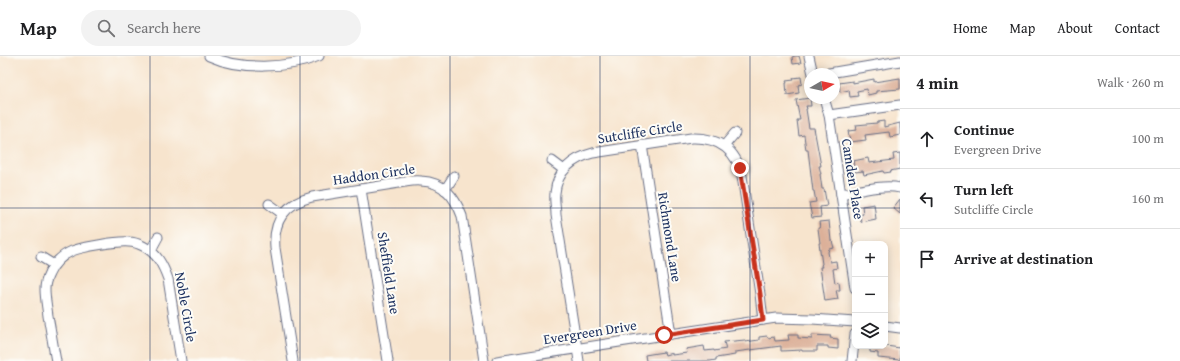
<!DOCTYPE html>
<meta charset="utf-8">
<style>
:root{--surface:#fff;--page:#f2f2f2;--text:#202124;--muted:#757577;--line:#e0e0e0}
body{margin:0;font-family:"Gentium Book Plus",serif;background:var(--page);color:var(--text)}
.controls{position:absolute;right:12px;bottom:12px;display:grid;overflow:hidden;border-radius:8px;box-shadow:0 2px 10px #0003}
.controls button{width:36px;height:36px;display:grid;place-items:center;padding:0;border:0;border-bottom:1px solid var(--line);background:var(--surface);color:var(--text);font:20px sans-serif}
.compass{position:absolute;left:804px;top:12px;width:36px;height:36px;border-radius:50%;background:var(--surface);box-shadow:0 2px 10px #0003;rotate:81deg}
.stop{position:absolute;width:12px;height:12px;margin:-9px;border:3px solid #c8321e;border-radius:50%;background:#fff}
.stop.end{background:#c8321e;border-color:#fff;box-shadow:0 1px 4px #0008}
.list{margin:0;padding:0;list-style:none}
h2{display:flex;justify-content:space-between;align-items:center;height:52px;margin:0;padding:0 16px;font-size:17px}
h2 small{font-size:13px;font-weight:400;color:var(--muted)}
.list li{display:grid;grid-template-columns:26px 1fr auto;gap:12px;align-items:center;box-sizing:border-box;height:60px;padding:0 16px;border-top:1px solid var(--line)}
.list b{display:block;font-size:15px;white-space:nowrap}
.list p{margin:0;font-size:13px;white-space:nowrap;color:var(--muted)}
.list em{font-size:13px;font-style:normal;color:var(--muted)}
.icon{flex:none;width:22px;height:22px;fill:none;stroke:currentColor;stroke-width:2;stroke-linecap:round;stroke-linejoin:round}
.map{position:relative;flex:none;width:900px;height:305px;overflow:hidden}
header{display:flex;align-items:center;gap:24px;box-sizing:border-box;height:56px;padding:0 20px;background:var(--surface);border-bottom:1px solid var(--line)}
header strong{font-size:19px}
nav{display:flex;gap:22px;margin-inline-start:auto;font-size:14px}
.search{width:280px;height:36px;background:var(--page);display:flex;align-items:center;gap:10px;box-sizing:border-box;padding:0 14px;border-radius:22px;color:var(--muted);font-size:15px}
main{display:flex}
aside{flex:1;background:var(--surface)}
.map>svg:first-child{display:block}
</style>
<header>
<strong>Map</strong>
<div class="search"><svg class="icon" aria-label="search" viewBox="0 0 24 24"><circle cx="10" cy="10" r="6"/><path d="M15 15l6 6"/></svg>Search here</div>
<nav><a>Home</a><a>Map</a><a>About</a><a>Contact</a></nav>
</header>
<main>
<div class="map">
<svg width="900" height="305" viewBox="0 0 900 305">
<rect width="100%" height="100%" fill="#fdfcf7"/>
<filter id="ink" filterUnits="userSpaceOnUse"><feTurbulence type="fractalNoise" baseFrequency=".025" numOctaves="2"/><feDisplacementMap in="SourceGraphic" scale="8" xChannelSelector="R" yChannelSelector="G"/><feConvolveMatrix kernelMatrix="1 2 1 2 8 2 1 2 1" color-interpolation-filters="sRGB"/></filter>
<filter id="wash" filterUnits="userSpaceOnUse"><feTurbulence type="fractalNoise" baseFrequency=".012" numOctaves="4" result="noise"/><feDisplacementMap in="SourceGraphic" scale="16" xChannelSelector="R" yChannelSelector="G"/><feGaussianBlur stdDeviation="0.9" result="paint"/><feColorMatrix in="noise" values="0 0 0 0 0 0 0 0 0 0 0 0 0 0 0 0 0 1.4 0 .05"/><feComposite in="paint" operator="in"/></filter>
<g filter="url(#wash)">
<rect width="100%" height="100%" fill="#f7e4cd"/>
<g id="blocks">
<!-- building -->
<g fill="#dcb099">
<polygon points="795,0 799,0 801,7 793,8 792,1"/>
<polygon points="801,21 802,28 798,29 799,37 787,39 786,27 787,27 786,25 794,24 793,22"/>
<polygon points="900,22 900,33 876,35 876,37 868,39 867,33 857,35 858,40 850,41 849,34 840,36 839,27 853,25 853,27 874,23 874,26"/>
<polygon points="810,42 811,50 806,50 807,53 806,53 809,72 814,72 821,110 819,110 821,118 820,118 822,133 824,133 827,150 820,151 821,161 812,162 809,147 816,146 814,135 813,135 808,94 806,94 804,79 799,80 797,64 800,64 796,44"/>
<polygon points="884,65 884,71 900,67 900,79 890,81 889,76 865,79 866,84 850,86 848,75 857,74 856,69 877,67 877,66"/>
<polygon points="900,97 900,113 890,115 891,116 884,117 883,115 864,119 863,115 855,116 853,105 868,102 869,107 894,104 893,98"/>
<polygon points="900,143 900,158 893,152"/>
<polygon points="874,148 876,163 861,166 860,159 863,158 862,150"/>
<polygon points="829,165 831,185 832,185 834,192 829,193 828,196 830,206 836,205 837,212 833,213 835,227 839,226 840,234 836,234 838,243 825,245 820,211 822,211 821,209 822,208 819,187 820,187 818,172 820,172 819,166"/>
<polygon points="788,279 798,279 798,282 812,283 812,279 831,280 830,282 838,283 838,293 828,292 828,290 817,290 817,295 802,295 802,294 781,295 781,290 735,296 735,299 716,302 716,304 710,305 646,305 645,299 657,297 664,296 665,299 672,297 672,299 687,297 686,293 704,290 705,295 714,294 714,295 726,293 724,286 745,284 745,286 759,284 759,281 767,280 768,282 774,281 775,285 789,284"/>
<polygon points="870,290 886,290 900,292 900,304 878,302 878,297 870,296"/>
</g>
</g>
</g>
<g filter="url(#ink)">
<use href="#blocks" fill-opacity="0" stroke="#686e85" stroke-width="1"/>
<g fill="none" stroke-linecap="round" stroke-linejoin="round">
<!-- minor casing -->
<g stroke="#686e85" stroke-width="11">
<g id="minor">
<path d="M209 0C240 14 287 13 319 0"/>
<polyline points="809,0 813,18"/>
<polyline points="823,18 900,5"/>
<polyline points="824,42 829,59 855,232"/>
<polyline points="829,59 900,49"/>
<polyline points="642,89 671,278"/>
<polyline points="724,90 735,77"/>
<polyline points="552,105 564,114"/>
<polyline points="361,133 388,305"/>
<polyline points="445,134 454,120"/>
<path d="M841 138C858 135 883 128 900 132"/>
<polyline points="269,148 283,158"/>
<polyline points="151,194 158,181"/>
<polyline points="41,201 54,209"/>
<polyline points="885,270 900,272"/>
<path d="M56 305C53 290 51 275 48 260 47 251 45 242 45 233 45 228 47 222 49 218 53 208 62 199 72 195 82 191 118 185 129 186 134 186 139 188 143 190 157 197 163 209 168 223L181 305"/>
<path d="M293 305 275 192C273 165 284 148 312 141L405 126C411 125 416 124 421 125 444 126 455 141 462 160L484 305"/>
<polyline points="497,305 671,278 776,262 812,263 855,266"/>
<path d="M579 305 556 159C556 152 554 144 555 137 557 115 573 102 593 97L691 82C718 81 736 93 742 120L760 238 763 264"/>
<polyline points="852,305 855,278"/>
</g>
</g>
<!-- minor -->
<use href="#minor" stroke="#fff" stroke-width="9"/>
</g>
</g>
<g fill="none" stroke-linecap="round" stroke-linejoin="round" filter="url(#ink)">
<!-- route -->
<polyline stroke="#c8321e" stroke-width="5" points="664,279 763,264 760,238 740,112"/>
</g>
<!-- grid -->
<path fill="none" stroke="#1b2f5e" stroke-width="1" stroke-opacity="0.55" d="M150 0V305M300 0V305M450 0V305M600 0V305M750 0V305M0 152H900"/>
<g text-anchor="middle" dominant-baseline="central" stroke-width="4" stroke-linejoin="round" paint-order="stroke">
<!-- street labels -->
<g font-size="14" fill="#1b2f5e" stroke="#fdfcf7">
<text transform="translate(640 76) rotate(-9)">Sutcliffe Circle</text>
<text transform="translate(374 118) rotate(-8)">Haddon Circle</text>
<text transform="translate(853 123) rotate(81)">Camden Place</text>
<text transform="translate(670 181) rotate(81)">Richmond Lane</text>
<text transform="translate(389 217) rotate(81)">Sheffield Lane</text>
<text transform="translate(186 251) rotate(80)">Noble Circle</text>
<text transform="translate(590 276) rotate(-9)">Evergreen Drive</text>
</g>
</g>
</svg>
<div class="controls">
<button>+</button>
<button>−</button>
<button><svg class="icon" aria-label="layers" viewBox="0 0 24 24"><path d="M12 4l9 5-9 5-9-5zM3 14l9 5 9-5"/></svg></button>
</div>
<svg class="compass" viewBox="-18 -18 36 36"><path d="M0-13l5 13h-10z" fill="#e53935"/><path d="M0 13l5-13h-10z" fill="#757577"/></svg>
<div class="stop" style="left:664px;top:279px"></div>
<div class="stop end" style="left:740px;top:112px"></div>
</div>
<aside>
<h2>4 min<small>Walk · 260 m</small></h2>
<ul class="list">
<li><svg class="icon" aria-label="ahead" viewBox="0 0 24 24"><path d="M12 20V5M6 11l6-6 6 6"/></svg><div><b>Continue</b><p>Evergreen Drive</p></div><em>100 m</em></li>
<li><svg class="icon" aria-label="left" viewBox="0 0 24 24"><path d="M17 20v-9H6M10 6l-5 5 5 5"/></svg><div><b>Turn left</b><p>Sutcliffe Circle</p></div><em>160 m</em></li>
<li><svg class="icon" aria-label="arrive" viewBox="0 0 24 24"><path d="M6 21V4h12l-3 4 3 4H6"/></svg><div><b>Arrive at destination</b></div></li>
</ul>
</aside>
</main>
